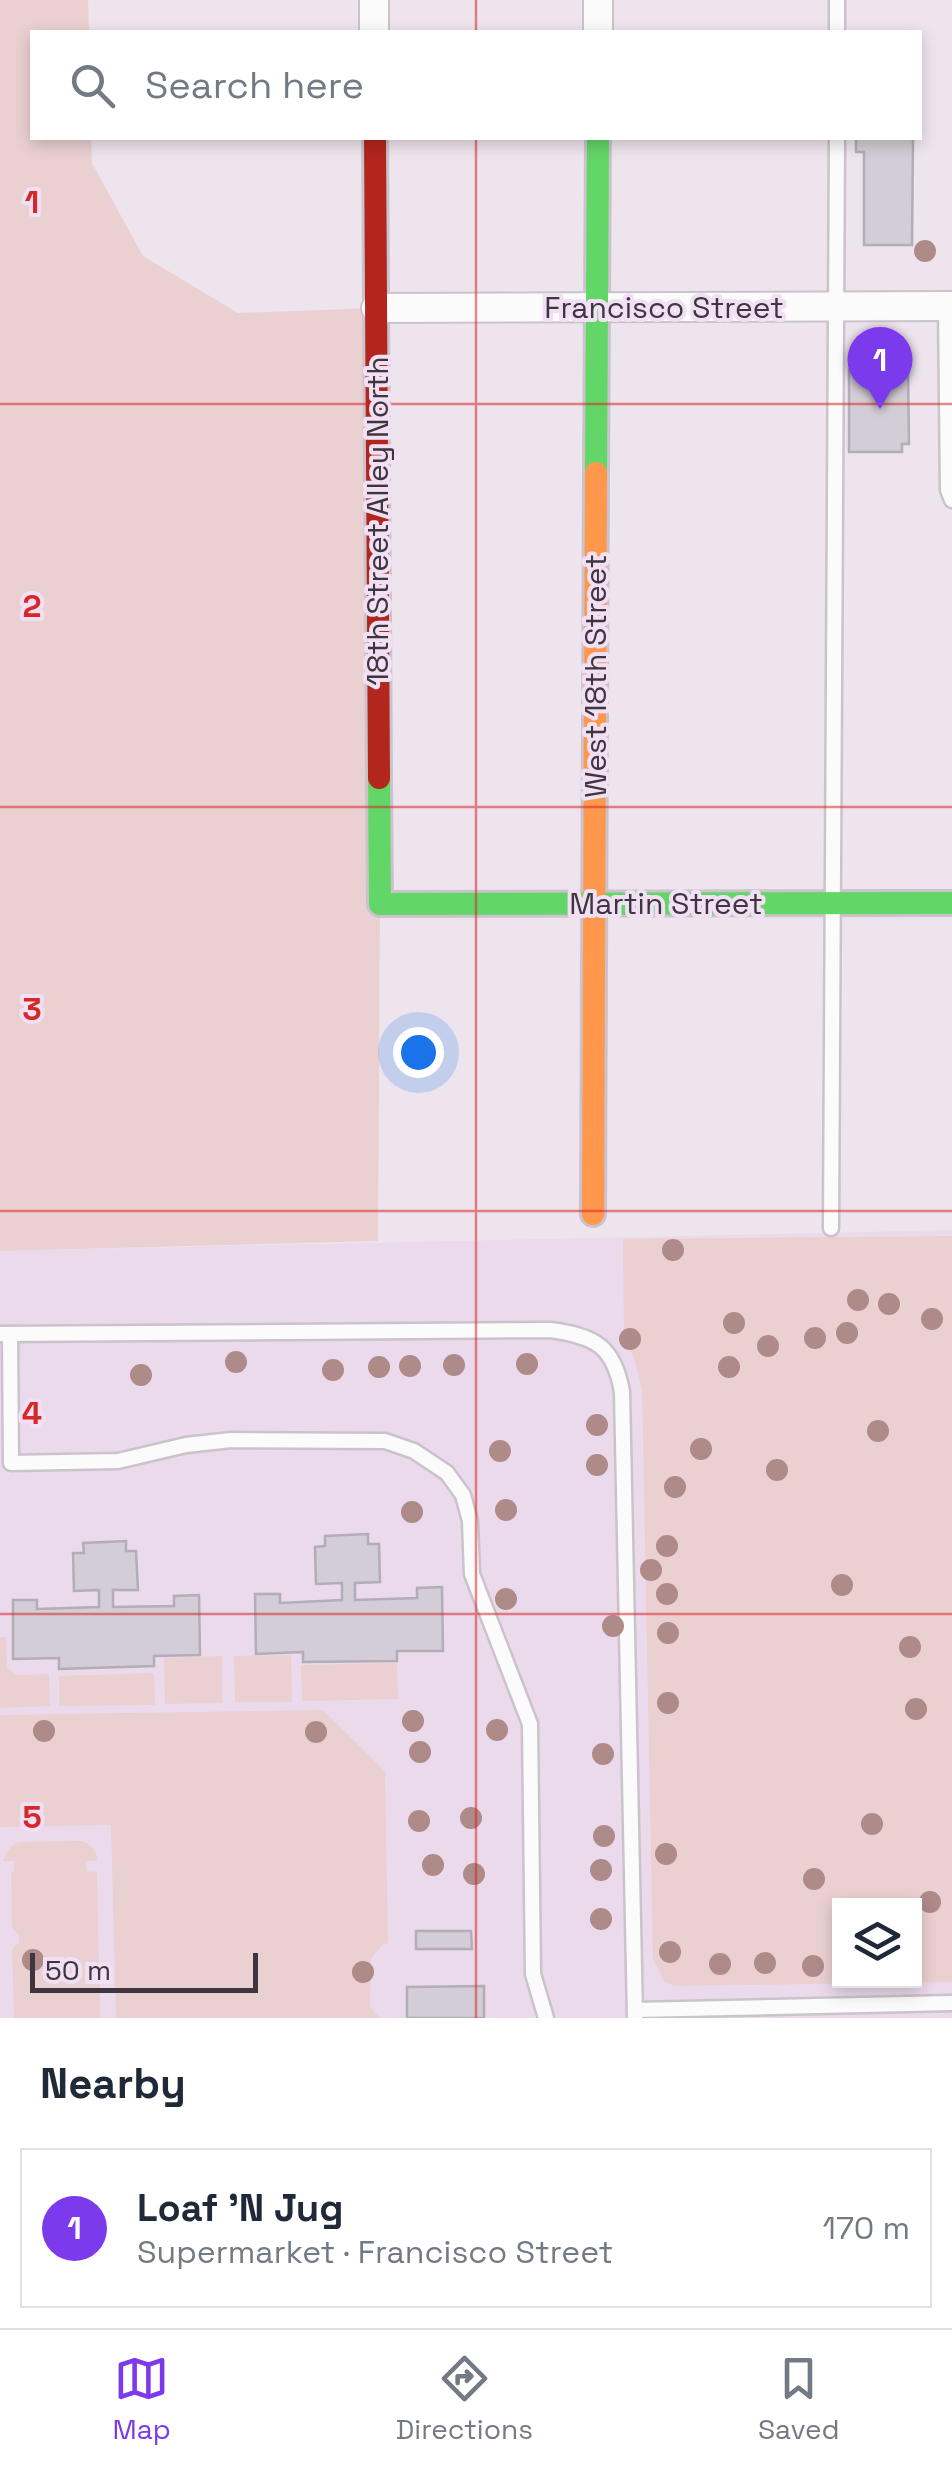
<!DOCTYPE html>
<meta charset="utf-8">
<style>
:root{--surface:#fff;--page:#f2f2f3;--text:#1f2937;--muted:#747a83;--line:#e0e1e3;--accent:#7c3aed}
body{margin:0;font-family:"Space Grotesk",sans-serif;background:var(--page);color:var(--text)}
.controls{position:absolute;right:30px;bottom:30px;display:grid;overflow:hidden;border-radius:0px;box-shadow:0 5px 15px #0003}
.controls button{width:90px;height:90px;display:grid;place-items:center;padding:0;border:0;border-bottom:2px solid var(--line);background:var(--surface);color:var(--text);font:50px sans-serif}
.scale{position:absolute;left:30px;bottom:25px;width:228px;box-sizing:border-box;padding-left:10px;border:5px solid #3d363e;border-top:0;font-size:28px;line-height:35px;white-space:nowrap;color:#3d363e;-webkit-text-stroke:8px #f1dff3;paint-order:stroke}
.you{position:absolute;left:418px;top:1052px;width:35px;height:35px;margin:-25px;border:8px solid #fff;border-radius:50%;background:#1a73e8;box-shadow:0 0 0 15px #1a73e833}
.badge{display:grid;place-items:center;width:65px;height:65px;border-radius:50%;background:var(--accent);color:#fff;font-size:32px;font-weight:700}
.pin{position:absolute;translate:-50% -82px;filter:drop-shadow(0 2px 5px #0008)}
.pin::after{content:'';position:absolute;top:52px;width:35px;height:30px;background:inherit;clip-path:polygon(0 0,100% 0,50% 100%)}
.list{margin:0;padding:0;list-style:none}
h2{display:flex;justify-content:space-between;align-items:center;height:130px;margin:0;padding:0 40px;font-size:42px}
h2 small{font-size:32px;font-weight:400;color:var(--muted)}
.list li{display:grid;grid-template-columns:65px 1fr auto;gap:30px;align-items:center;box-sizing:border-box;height:160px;margin:0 20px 20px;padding:0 20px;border:2px solid var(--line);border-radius:0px}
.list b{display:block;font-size:38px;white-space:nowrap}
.list p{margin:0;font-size:32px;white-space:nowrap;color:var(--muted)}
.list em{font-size:32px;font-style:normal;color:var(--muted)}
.icon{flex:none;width:55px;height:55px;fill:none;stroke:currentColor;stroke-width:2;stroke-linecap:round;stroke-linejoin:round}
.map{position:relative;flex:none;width:952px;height:2018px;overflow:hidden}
.search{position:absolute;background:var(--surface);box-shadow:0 5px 15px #0003;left:30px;right:30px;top:30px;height:110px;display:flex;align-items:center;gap:25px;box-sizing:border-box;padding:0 35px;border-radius:0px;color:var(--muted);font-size:38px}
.sheet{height:310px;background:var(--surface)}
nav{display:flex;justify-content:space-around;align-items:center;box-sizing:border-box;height:140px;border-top:2px solid var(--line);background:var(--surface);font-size:28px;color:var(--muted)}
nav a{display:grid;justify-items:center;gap:5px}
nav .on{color:var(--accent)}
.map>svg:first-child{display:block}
</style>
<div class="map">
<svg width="952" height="2018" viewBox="0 0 952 2018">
<rect width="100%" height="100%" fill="#eee4ee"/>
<!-- built -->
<path fill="#ebdaec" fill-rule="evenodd" d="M952 1230V2018H0V1251ZM840 1906H914V1980H840Z"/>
<!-- green -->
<g fill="#ebd0d1" fill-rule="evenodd">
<polygon points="0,0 88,0 89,32 32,32 32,138 91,138 92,163 143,256 238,313 376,308 380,904 378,1241 0,1251"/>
<path d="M952 1236V1982L675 1986 665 1982 653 1959 642 1389 634 1357 624 1340 623 1239ZM840 1906H914V1980H840Z"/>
<polygon points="0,1637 6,1637 7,1667 16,1675 49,1674 50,1706 0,1708"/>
<polygon points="291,1655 292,1702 235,1702 234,1656"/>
<polygon points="222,1656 222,1703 165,1704 164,1658"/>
<polygon points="397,1663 398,1699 302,1701 301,1665"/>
<polygon points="154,1673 155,1705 59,1706 59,1676"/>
<polygon points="323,1710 385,1771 388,1943 383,1944 371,1959 370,2007 380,2018 116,2018 111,1825 0,1827 0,1715"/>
<path d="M82 1841C92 1845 97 1850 97 1861H86V1871L97 1872 99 1968 89 1969 90 1979H100V2018H14L12 1949 19 1943V1935L12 1928 11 1873 14 1872V1861H3C6 1852 10 1846 19 1842Z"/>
</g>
<!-- building -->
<g fill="#d2cdd6" stroke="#b2adb6" stroke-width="2.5">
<polygon points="856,138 913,138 912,245 864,245 864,152 856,152"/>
<polygon points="849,369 908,369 909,444 902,444 902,452 849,452"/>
<polygon points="368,1534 368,1544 379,1544 380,1582 355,1583 355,1600 417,1598 417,1588 442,1587 443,1651 397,1651 397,1661 303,1662 303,1652 256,1654 255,1594 280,1594 280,1603 342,1600 342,1583 316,1584 315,1547 325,1546 325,1536"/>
<polygon points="126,1541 126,1551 136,1551 138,1590 113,1590 113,1607 174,1606 174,1596 199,1595 200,1655 154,1656 154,1666 59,1669 59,1658 13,1659 13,1600 37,1600 37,1609 99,1607 99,1590 74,1591 73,1553 84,1553 83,1543"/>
<polygon points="416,1931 471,1931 472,1949 416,1949"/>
<polygon points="484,1986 484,2018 407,2018 407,1987"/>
</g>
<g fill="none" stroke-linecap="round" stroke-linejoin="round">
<!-- lane casing -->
<g stroke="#cbc3cb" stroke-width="19">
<g id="lane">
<polyline points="837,32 837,0"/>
<polyline points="946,306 948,490 952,500"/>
<polyline points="831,1228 837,138"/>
<path d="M0 1334 550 1330C595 1336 614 1346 622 1392L635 2018"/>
<polyline points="10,1334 11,1463 118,1461 186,1445 231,1440 385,1441 414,1451 447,1473 463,1495 470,1521 472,1574 530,1724 533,1974 546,2018"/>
<polyline points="635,2010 952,2003"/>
</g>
</g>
<!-- street casing -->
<g stroke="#cbc3cb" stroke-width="32">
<g id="street">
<polyline points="374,0 374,32"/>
<polyline points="598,32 598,0"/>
<polyline points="376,308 952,306"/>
</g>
</g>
<!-- fast casing -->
<g stroke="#cbc3cb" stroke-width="28">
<g id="fast">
<polyline points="596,473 598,138"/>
<polyline points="379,778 380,904 952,903"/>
</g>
</g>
<!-- slow casing -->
<g stroke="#cbc3cb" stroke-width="28">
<polyline id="slow" points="593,1214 596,473"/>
</g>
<!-- jam casing -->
<g stroke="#cbc3cb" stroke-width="28">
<polyline id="jam" points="375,138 379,778"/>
</g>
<!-- lane -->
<use href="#lane" stroke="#fcfbfc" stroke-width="14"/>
<!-- street -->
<use href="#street" stroke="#fcfbfc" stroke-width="28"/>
<!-- fast -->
<use href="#fast" stroke="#63d668" stroke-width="22"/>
<!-- slow -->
<use href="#slow" stroke="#ff974d" stroke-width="22"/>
<!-- jam -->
<use href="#jam" stroke="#b3261e" stroke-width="22"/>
</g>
<!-- trees -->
<g fill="#ae8a89">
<circle cx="925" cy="251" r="11"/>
<circle cx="673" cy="1250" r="11"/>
<circle cx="858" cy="1300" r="11"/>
<circle cx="889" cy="1304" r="11"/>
<circle cx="932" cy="1319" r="11"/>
<circle cx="734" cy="1323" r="11"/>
<circle cx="847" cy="1333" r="11"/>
<circle cx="815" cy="1338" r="11"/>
<circle cx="630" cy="1339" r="11"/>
<circle cx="768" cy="1346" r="11"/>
<circle cx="236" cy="1362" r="11"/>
<circle cx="527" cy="1364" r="11"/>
<circle cx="454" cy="1365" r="11"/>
<circle cx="410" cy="1366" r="11"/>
<circle cx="379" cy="1367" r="11"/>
<circle cx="729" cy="1367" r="11"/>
<circle cx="333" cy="1370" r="11"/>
<circle cx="141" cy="1375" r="11"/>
<circle cx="597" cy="1425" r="11"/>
<circle cx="878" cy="1431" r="11"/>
<circle cx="701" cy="1449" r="11"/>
<circle cx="500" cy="1451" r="11"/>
<circle cx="597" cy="1465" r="11"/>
<circle cx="777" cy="1470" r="11"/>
<circle cx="675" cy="1487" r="11"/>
<circle cx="506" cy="1510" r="11"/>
<circle cx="412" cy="1512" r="11"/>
<circle cx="667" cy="1546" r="11"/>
<circle cx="651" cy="1570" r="11"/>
<circle cx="842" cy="1585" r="11"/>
<circle cx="667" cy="1594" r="11"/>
<circle cx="506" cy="1599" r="11"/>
<circle cx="613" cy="1626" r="11"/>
<circle cx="668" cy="1633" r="11"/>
<circle cx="910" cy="1647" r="11"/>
<circle cx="668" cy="1703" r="11"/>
<circle cx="916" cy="1709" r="11"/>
<circle cx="413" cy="1721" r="11"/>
<circle cx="497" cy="1730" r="11"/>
<circle cx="44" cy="1731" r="11"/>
<circle cx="316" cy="1732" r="11"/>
<circle cx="420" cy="1752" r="11"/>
<circle cx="603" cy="1754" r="11"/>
<circle cx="471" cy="1818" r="11"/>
<circle cx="419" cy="1821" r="11"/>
<circle cx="872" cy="1824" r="11"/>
<circle cx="604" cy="1836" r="11"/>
<circle cx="666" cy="1854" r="11"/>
<circle cx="433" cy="1865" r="11"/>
<circle cx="601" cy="1870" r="11"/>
<circle cx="474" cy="1874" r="11"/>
<circle cx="814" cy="1879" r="11"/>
<circle cx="930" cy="1902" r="11"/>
<circle cx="601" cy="1919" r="11"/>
<circle cx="670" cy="1952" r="11"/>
<circle cx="33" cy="1960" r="11"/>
<circle cx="765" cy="1963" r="11"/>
<circle cx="720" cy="1964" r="11"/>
<circle cx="813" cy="1966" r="11"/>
<circle cx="363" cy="1972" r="11"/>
</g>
<!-- grid -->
<path fill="none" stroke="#d62828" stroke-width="2.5" stroke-opacity="0.55" d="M476 0V32M476 138V2018M0 404H952M0 807H952M0 1211H952M0 1614H952"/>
<g text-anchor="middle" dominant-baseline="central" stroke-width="8" stroke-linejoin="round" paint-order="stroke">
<!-- street labels -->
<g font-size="30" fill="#3d363e" stroke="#f1dff3">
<text x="664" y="307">Francisco Street</text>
<text transform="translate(377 521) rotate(-90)">18th Street Alley North</text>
<text transform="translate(595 676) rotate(-90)">West 18th Street</text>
<text x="666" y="903">Martin Street</text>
</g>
</g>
<g font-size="32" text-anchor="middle" font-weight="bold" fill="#d62828" stroke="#f1dff3" stroke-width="8" stroke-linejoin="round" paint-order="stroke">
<text x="32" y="213">1</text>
<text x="32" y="617">2</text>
<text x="32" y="1020">3</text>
<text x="32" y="1424">4</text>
<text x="32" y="1828">5</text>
</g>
</svg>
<div class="controls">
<button><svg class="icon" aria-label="layers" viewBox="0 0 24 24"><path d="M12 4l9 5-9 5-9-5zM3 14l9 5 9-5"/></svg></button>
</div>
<div class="scale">50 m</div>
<div class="you"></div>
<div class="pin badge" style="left:880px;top:409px">1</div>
<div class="search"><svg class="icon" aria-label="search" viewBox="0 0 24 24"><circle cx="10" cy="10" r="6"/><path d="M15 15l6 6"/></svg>Search here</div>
</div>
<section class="sheet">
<h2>Nearby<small></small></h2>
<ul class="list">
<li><span class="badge">1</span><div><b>Loaf 'N Jug</b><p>Supermarket · Francisco Street</p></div><em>170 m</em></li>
</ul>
</section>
<nav>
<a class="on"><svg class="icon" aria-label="map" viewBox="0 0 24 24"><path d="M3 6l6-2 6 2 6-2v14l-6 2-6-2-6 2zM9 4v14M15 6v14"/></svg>Map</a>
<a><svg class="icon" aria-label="directions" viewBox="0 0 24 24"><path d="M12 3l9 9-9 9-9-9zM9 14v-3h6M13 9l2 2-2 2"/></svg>Directions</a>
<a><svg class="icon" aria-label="saved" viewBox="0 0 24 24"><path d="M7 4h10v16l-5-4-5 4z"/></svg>Saved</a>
</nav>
